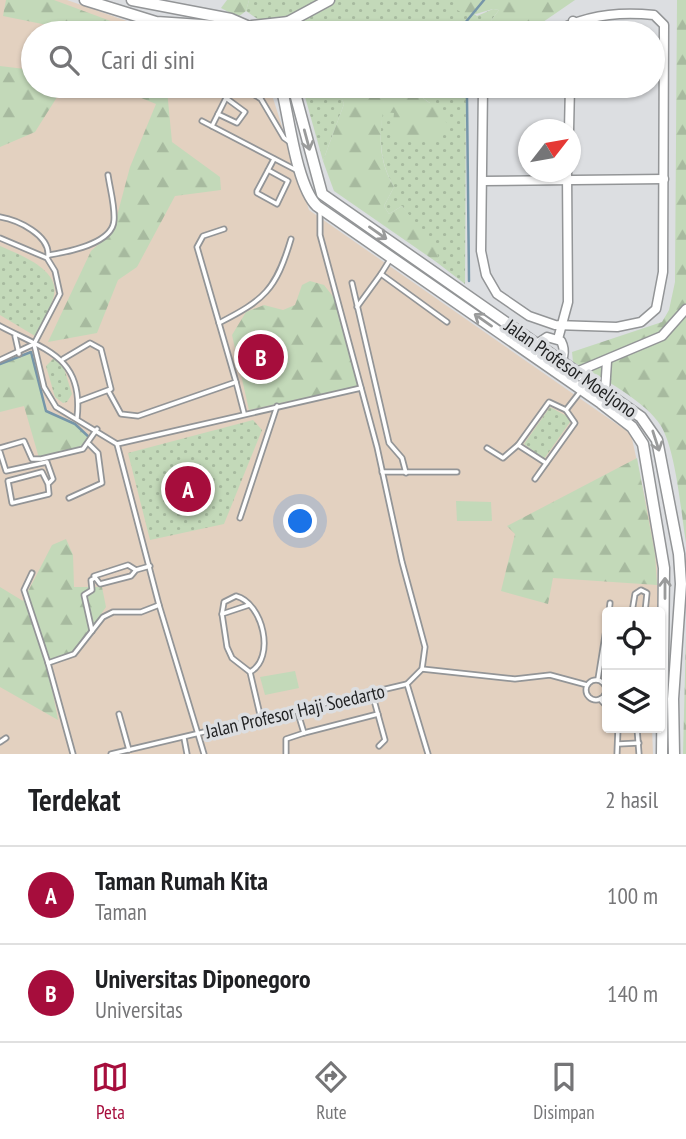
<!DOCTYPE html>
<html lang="id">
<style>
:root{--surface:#fff;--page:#f6f6f6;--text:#202124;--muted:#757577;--line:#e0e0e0;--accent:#a60d3c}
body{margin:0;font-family:"PT Sans Narrow",sans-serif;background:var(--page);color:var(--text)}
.controls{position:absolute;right:21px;bottom:21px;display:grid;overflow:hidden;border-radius:7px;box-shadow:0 2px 5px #0004}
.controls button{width:63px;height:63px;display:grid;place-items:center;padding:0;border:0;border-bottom:2px solid var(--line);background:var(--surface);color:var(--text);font:35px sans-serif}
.compass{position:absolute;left:518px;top:119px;width:63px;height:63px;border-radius:50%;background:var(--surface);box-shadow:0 2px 5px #0004;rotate:59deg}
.you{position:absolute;left:301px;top:522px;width:24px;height:24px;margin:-18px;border:5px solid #fff;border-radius:50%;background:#1a73e8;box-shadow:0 0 0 10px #1a73e833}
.badge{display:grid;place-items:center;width:46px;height:46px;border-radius:50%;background:var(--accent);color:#fff;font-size:23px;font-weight:700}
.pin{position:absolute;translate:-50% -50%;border:4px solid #fff;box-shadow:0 2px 7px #0006}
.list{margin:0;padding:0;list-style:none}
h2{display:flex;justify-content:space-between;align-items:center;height:91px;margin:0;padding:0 28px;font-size:30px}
h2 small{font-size:23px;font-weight:400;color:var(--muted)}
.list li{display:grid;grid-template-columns:46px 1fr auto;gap:21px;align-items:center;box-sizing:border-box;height:98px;padding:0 28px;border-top:2px solid var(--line)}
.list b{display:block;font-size:26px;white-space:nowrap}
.list p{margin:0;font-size:23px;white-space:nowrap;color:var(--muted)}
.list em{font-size:23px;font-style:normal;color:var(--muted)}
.icon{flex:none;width:38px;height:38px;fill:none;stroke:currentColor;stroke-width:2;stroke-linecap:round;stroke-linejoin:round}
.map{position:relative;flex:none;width:686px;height:754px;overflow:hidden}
.search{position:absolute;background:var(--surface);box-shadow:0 2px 5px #0004;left:21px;right:21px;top:21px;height:77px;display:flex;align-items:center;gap:18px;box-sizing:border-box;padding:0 24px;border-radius:38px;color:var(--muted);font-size:26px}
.sheet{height:287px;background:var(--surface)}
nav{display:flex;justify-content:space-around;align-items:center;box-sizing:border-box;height:98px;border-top:2px solid var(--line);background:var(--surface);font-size:19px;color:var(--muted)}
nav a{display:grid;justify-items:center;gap:4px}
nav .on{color:var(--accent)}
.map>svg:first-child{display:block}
</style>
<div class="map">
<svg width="686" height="754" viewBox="0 0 686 754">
<defs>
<pattern id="grass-dots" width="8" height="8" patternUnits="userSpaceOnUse" patternTransform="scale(1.75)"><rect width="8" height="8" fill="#c3d9b9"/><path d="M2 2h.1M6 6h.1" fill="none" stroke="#a7ba9f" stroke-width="1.8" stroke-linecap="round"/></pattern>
<pattern id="forest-firs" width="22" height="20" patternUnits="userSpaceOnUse" patternTransform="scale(1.75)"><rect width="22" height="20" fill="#c3d9b9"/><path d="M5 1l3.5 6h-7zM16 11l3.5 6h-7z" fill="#a7ba9f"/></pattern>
</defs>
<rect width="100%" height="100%" fill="#dcdee1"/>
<!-- education -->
<polygon fill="#e3d1c0" points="0,0 67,0 161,33 33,33 33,86 269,86 309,210 631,434 657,553 658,612 607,612 607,728 652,728 653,754 0,754"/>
<!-- grass -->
<g fill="url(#grass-dots)">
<polygon points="249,0 454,0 477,16 493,9 499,10 482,33 278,33 246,11"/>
<polygon points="302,86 337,86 344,104 323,161"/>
<path d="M406 86H466L465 284 435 261 439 260 402 206 389 214 384 206 394 187C379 161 380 141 382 111L394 112 430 103Z"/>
<path d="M0 246C18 254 60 269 54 295 51 309 41 323 35 336L0 315Z"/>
<polygon points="54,358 62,362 72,394 67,402 63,403 55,397 46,366"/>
<polygon points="550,407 570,418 570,422 544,459 524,444"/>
<polygon points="253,420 262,430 224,524 150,540 128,453"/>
</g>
<!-- forest -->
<g fill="url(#forest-firs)">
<polygon points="6,0 54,0 143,33 46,33 47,25 3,16"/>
<polygon points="227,0 249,0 246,11 238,17 221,8"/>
<polygon points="454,0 575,0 527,33 482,33 499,10 493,9 469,16 457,10"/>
<path d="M677 0H686V543C681 512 676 451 661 426 647 402 598 375 573 362L572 352 662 322 669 310 675 282Z"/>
<polygon points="0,66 33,70 33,86 64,86 35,132 0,147"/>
<polygon points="112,86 170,86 167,90 172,142 220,177 221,190 175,196 137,267 118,280 97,333 48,342 91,251 113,231 130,167 156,104"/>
<path d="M337 86H406L445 114 447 131C425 142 416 149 392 133L394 113 383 112C379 140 379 162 394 187L384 206 389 214 402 206 436 249 439 260 435 261 334 191 323 161 344 104Z"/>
<polygon points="310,281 324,285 335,299 358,386 249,410 232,335 246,312 264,305 283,310 295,305 302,285"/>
<polygon points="31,352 46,411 75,424 91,439 86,446 39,458 24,406 0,412 0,364"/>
<polygon points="637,458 655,554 657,585 553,578 548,604 501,591 515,534 507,526"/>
<polygon points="66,539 73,555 74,587 102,587 106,607 74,653 47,662 58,720 0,687 0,587 23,601 52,545"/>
<polygon points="686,633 686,754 683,754"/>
</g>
<!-- pitch -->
<g fill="#c3d9b9">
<polygon points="456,501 491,502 492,521 457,521"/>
<polygon points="295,671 299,688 265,695 260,677"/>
</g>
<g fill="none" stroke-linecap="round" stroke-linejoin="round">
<!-- stream -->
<g stroke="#7696a9" stroke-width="2.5">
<polyline points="463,33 465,23 484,0"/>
<polyline points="440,86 462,92 467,98 469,281"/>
<polyline points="0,364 31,352 46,411 75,424 91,439"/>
</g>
<!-- service casing -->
<g stroke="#939597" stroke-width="7">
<g id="service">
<polyline points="241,86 261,99 284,138 291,143"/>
<polyline points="218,114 237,123 245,112 226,98"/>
<polyline points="202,121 296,170"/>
<polyline points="212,126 232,86"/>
<polyline points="268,170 288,181 277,204 257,193 257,191 274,159"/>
<path d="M0 217C18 220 50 235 48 256"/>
<polyline points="0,238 47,258 55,271 60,294 34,344 0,360"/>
<path d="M49 255C67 252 113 244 114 220 115 206 110 189 108 175"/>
<polyline points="381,274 391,258"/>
<polyline points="352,283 389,443 402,458 406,473"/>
<polyline points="357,307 381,274 447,322"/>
<path d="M219 323C264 300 276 290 291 239"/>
<path d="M0 326C45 350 84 357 77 418"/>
<polyline points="15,336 19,354"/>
<polyline points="34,344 44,387 56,407 117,444 159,605 204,754"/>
<polyline points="63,359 90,343 101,349 111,389 79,401"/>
<polyline points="236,382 244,413"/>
<polyline points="109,392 121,414 138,416 236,382 197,247 203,236 224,229"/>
<polyline points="117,444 361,388"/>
<polyline points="518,445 549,402 566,410"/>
<polyline points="0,448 24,441 32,459 41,459 83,449 97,429"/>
<polyline points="487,448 503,458 518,445 546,463"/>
<polyline points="0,452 6,471 47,462 53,479 48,484 49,494 12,503 8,481 42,472 48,484"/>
<polyline points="382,472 457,472"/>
<polyline points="535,479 575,423 566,410 580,392"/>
<polyline points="69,498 102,483 98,453 89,444"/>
<polyline points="240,518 277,406"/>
<polyline points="136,570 128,565 94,576 100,584 131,576 136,570 150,566"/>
<polyline points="32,573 24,590 48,663"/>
<polyline points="249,605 222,614 227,647 232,658 250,672 261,719"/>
<polyline points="609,612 610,603"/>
<polyline points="632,612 635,594 641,590 647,593 645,612"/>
<path d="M222 614 224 602 236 596C263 603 276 658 250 672"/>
<polyline points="92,631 84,595 92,590 91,580 95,578"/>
<polyline points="422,669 515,679 550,675 587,685"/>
<polyline points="598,679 607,623"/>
<circle cx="596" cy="690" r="10"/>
<polyline points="407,684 428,754"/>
<polyline points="372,693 385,740 379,746"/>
<polyline points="600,699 607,707"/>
<polyline points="297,710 304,733 378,714"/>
<polyline points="119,714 129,750"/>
<polyline points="637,728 639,754"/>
<polyline points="184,738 187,754"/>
<polyline points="0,742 6,738"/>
<polyline points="618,744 639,743"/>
<polyline points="73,754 48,663 74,654 103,617 113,612 141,612 159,605"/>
<polyline points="111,754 407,684 422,669 425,647 402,562 377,447 320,235 320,212"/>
<polyline points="286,754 286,739 304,733"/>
<polyline points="617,754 618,728"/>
</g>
</g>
<!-- minor casing -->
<g stroke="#939597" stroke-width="11">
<g id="minor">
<polyline points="572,33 573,21"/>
<path d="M483 86 481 251 486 275 497 294 529 316 555 325 617 327 641 322 656 309 663 272 664 25 654 15C618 11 584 15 553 33"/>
<polyline points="569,130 570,86"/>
<polyline points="483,181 664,179"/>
<polyline points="558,339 568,302 567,172"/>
<path d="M532 347 547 337 561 341C567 353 563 362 554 371"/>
<polyline points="574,373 662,336 686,309"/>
<polyline points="605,392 607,361"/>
</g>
</g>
<!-- tertiary casing -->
<g stroke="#939597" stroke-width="13">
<g id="tertiary">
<polyline points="85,0 156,22 217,26 240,33"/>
<polyline points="132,0 231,19 263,33"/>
<polyline points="252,26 289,22 288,33"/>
<polyline points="268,33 329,0"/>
<path d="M281 86C289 116 296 185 317 206L601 403 632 427 643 444 664 568 662 754"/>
<polyline points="293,86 322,194 641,417 657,440 679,554 681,584 673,699 674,754"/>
</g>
</g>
<!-- service -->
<use href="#service" stroke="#fff" stroke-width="3.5"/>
<!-- minor -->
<use href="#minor" stroke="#fff" stroke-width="8"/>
<!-- tertiary -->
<use href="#tertiary" stroke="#fff" stroke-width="10"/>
</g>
<!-- one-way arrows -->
<defs><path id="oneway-shaft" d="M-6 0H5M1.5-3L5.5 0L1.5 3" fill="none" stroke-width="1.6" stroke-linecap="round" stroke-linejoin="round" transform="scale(1.75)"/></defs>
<g stroke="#9a9b9b">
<use href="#oneway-shaft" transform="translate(307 140) rotate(75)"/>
<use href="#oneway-shaft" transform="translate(378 233) rotate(35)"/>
<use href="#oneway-shaft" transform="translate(483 320) rotate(-145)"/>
<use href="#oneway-shaft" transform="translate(656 441) rotate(72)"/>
<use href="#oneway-shaft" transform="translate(665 588) rotate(-90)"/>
</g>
<g text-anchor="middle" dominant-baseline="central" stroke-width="7" stroke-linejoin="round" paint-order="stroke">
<!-- street labels -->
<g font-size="19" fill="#1f2021" stroke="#dcdee1">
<text transform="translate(571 368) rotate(35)">Jalan Profesor Moeljono</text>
<text transform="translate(295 711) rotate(-13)">Jalan Profesor Haji Soedarto</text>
</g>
</g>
</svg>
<div class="controls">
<button><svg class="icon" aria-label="locate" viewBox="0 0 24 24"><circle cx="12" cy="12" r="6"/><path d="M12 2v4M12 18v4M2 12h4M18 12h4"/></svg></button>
<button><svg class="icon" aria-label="layers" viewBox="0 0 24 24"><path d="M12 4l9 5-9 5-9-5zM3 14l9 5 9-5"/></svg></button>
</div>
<svg class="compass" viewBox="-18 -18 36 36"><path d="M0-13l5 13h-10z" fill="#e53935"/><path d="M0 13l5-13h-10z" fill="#757577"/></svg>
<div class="you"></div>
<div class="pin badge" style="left:188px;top:489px">A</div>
<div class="pin badge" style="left:261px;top:357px">B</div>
<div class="search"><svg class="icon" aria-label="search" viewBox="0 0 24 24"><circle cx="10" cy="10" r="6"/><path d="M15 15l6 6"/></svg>Cari di sini</div>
</div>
<section class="sheet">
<h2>Terdekat<small>2 hasil</small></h2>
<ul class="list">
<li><span class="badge">A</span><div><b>Taman Rumah Kita</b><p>Taman</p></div><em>100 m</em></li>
<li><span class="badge">B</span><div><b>Universitas Diponegoro</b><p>Universitas</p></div><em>140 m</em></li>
</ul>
</section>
<nav>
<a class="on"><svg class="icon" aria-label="map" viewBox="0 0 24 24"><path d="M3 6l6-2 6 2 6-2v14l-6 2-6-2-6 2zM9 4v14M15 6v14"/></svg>Peta</a>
<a><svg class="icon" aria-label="directions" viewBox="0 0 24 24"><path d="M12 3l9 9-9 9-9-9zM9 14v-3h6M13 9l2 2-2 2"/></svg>Rute</a>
<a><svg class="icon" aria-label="saved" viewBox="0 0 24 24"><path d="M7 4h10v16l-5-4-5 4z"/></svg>Disimpan</a>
</nav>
